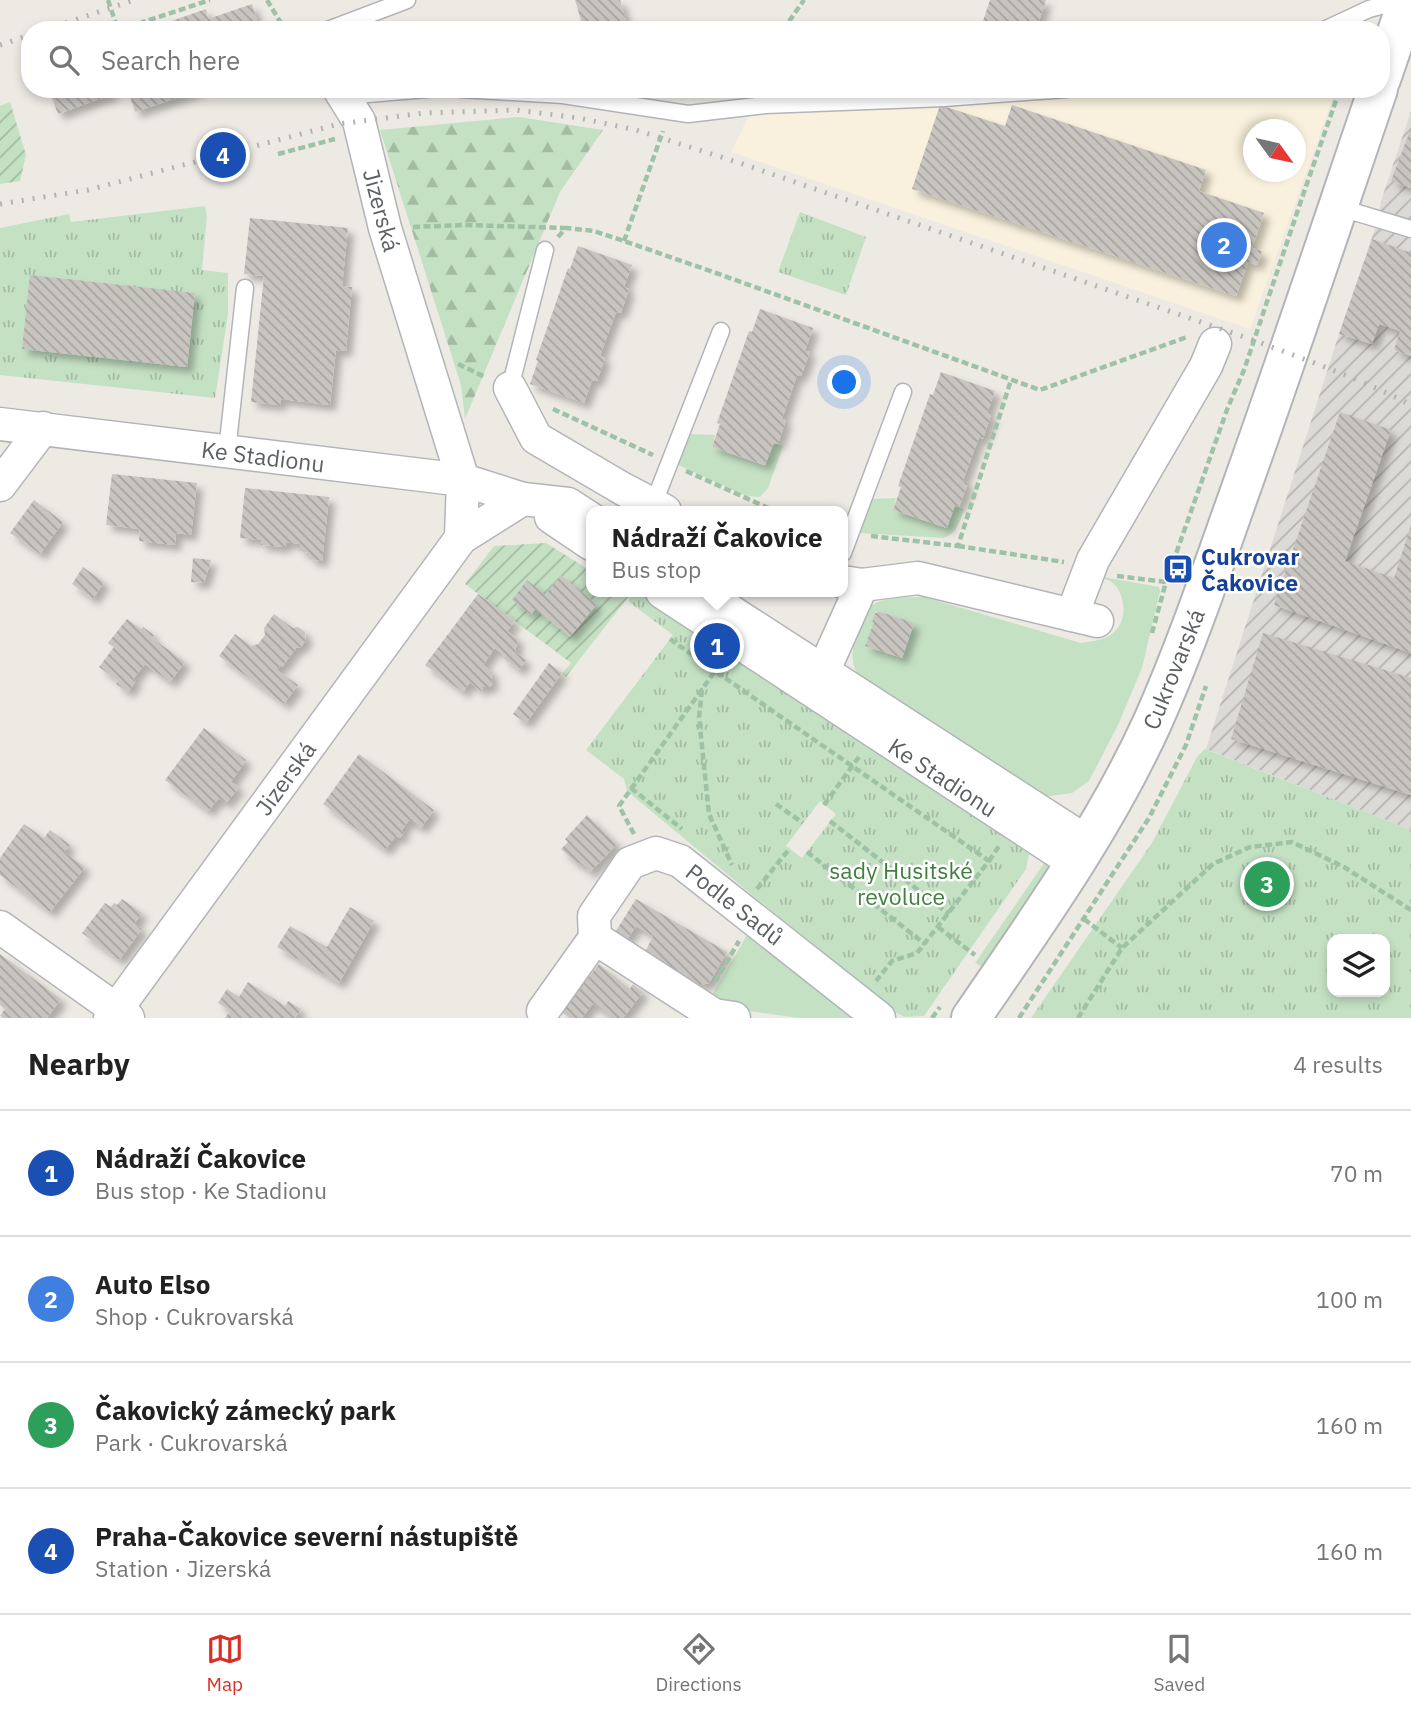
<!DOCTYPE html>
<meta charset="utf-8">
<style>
:root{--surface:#fff;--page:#f2f2f2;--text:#222;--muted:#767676;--line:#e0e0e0;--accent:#d93025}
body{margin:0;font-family:"IBM Plex Sans",sans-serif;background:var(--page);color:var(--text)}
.controls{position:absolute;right:21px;bottom:21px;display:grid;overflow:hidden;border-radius:14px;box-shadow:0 4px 10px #0003}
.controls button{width:63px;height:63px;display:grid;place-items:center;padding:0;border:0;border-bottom:2px solid var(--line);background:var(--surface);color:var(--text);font:35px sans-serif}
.compass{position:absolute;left:1243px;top:119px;width:63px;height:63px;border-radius:50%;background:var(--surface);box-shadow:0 4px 10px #0003;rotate:123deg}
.you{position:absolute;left:845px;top:383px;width:24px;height:24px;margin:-18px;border:5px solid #fff;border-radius:50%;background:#1a73e8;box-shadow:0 0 0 10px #1a73e833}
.badge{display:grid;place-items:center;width:46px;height:46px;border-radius:50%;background:var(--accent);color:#fff;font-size:23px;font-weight:700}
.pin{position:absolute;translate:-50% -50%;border:4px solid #fff;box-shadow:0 2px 7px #0006}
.popup{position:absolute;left:586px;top:506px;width:262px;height:91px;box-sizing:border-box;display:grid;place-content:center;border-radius:14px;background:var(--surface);filter:drop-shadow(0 2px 5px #0005);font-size:23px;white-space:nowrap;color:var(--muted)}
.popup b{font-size:26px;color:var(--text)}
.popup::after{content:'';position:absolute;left:50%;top:100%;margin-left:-14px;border:14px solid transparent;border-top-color:var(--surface)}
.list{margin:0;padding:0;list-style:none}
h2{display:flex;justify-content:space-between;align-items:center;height:91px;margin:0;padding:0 28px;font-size:30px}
h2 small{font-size:23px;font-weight:400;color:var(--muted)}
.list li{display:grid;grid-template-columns:46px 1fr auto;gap:21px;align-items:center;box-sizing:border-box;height:126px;padding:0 28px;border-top:2px solid var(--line)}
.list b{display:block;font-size:26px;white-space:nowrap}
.list p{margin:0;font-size:23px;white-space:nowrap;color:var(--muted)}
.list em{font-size:23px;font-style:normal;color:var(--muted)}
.icon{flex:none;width:38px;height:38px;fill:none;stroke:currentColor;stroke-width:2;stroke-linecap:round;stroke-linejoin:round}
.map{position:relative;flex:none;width:1411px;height:1018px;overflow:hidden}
.search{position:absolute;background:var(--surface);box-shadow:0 4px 10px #0003;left:21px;right:21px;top:21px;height:77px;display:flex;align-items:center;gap:18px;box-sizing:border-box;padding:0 24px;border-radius:28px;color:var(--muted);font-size:26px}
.sheet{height:595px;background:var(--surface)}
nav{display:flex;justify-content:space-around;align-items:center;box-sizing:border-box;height:98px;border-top:2px solid var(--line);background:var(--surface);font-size:19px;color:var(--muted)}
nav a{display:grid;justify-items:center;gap:4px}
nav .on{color:var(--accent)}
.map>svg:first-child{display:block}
</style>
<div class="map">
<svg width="1411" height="1018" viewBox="0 0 1411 1018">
<defs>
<pattern id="industrial-furrows" width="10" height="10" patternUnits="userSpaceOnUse" patternTransform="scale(1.75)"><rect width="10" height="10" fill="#dcdad6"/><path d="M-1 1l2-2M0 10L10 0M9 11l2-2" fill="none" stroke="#b6b4b1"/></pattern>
<pattern id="forest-firs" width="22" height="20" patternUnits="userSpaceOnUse" patternTransform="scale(1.75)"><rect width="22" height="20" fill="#c5e1c4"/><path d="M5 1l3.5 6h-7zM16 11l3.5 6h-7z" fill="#a3baa3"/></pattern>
<pattern id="park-tufts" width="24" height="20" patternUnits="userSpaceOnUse" patternTransform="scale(1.75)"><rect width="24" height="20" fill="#c5e1c4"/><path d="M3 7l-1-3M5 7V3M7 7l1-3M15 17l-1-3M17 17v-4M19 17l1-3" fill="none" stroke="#a3baa3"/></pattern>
<pattern id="garden-furrows" width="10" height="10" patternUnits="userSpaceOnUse" patternTransform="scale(1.75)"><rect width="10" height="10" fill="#c5e1c4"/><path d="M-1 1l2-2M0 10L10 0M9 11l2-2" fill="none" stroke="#a3baa3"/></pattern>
<pattern id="building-back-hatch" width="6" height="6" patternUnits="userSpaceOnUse" patternTransform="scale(1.75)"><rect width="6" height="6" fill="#c8c5c1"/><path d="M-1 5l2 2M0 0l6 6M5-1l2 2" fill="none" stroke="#a6a3a0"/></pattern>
<filter id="shadow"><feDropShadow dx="6" dy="6" stdDeviation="3.5" flood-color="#0004"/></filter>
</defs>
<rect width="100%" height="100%" fill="#edeae4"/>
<!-- commercial -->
<path fill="#f9f1dd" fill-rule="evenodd" d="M1183 89H1336L1250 329 731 152 750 113ZM1254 130H1296V172H1254Z"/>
<!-- industrial -->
<polygon fill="url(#industrial-furrows)" points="1411,111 1411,830 1206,749 1339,334 1378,220 1381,201"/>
<!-- grass -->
<g fill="#c5e1c4" fill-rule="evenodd">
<polygon points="691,434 715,435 712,447 765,466 773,443 783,446 768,488 760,497 746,496 676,464"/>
<path d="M896 498 893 510 946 528 954 506 964 509C960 522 957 532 944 538L859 533 871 499Z"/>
<path d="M1098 576 1159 587 1160 591 1142 668 1118 725 1089 781 1072 793 1044 797 859 678C857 673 854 668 853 662 851 650 859 613 870 606 885 597 907 597 924 597L1081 643C1094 641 1109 640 1117 629 1127 617 1125 594 1113 583 1110 580 1102 578 1098 576ZM878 611 914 623 902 658 866 646 874 622 872 621 875 613Z"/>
<polygon points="1047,859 1048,869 984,968 975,963"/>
<polygon points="750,930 868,1018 798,1018 728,1008 712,998 713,993"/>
</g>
<!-- forest -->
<polygon fill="url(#forest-firs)" points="519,117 603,130 560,192 465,419 461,385 380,130"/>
<!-- park -->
<g fill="url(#park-tufts)" fill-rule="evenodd">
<polygon points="205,206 207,216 202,270 228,273 228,314 215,398 0,375 0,228 69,214 71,222"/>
<polygon points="800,212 866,237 846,295 778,272"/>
<path d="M623 592H643L1029 854 1026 869 924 1016 905 1017 892 1011 627 791 624 779 586 750 673 635 629 602V596ZM820 801 836 814 802 858 786 846Z"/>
<path d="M1205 749 1411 830V1018H1031L1152 843 1197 757ZM1332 939H1385V992H1332Z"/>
</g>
<!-- garden -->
<g fill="url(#garden-furrows)">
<polygon points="10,102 26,155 20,181 0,184 0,106"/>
<polygon points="546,543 591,571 591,592 623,592 629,596 566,677 562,674 571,663 465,584 494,546"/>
</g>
<!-- building -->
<g fill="url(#building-back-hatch)" filter="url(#shadow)">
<polygon points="575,0 620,0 628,28 622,30 584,30"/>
<polygon points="990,0 1046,0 1036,30 980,30"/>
<polygon points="252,4 260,30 146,30 206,9 208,19"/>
<polygon points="53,89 111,89 113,94 58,114 49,90"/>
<polygon points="128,89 200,89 200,90 135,112"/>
<polygon points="940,105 1005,126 1012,105 1206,170 1199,191 1264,213 1252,248 1262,251 1257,265 1248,262 1236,296 912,189"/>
<polygon points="1411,128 1411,188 1391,181"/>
<polygon points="250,218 348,228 342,286 352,287 346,351 336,350 330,405 281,399 280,405 251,402 264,276 244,274"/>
<polygon points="1372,239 1411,253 1411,356 1394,350 1400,331 1379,324 1372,344 1339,334"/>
<polygon points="578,246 632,265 624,287 629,289 621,313 616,312 600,356 605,358 597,381 592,380 584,403 530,384 538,361 536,360 568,268 570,269"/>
<polygon points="30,275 195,293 187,367 22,349"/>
<polygon points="760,309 813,328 805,351 810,352 801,376 797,375 782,419 786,420 778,444 774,443 765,465 712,447 720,424 717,423 749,331 752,332"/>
<polygon points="941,372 995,391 987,413 991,415 983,439 979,437 963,481 968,483 959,507 955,505 947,528 893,510 901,487 898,486 930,394 933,395"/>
<polygon points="1340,412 1391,430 1345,561 1394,578 1411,525 1411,653 1274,605"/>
<polygon points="112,474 197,483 191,535 176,533 175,545 139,541 140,529 106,525"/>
<polygon points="245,488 329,497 322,561 309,559 310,553 300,551 300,544 286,542 285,547 261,545 262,540 240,538"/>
<polygon points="34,500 63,522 40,554 10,533"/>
<polygon points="193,558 211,560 204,583 191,582"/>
<polygon points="83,567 104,582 93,599 72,584"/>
<polygon points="561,575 597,604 570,637 535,609 531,615 512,600 527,580 545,595"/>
<polygon points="478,594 515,621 507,631 518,639 515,652 526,660 519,670 503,658 505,656 495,648 483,665 493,673 491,677 493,683 490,687 483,687 481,691 470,682 463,692 425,665"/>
<polygon points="878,611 914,623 902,658 865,646 874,622 872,622 875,613 877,613"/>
<polygon points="274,614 293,628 298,627 305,632 306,640 301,647 296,648 282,667 280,665 277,670 298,685 284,704 219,656 235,634 251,646 258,644 265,635 264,628"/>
<polygon points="127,619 141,629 143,627 154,635 152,638 185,662 170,682 145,664 133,679 136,681 128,692 116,684 118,681 99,667 114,647 108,643"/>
<polygon points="1263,633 1411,678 1411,795 1231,739"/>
<polygon points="549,663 562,673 526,723 513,714"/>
<polygon points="204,728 246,760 231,782 239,787 226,803 219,798 208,811 165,780"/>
<polygon points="359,754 434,810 421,828 409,820 401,831 404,833 400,838 397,836 395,837 385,850 323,804"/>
<polygon points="587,815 617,844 590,872 579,863 577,864 561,849 568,842 565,839"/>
<polygon points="24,824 44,838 50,830 70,845 64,852 85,867 50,912 0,875 0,858"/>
<polygon points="122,899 142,913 134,924 142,929 119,960 82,933 105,903 111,907 114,903 117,905"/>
<polygon points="636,899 727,952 709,983 700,985 645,952 653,936 636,926 626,941 614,934"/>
<polygon points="350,907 374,921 339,983 277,947 290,926 327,947"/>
<polygon points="0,954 61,999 47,1018 3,1018 0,1016 5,1009 0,1005"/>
<polygon points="599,964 630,989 633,984 643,992 623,1018 611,1018 593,1003 582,1018 570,1018 561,1012 578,991 572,987 583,974 588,978"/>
<polygon points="248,982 285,1006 288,1001 301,1009 295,1018 225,1018 230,1011 218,1003 227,989 239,997"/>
</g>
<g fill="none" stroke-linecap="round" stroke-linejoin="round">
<!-- service casing -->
<g stroke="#b1b5b8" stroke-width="19">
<g id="service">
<polyline points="328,30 407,0"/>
<polyline points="1324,30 1369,9 1403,0"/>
<polyline points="460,89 563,95 688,114 765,105 944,98 1067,89"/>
<polyline points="344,96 427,89"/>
<polyline points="1338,207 1411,229"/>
<polyline points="510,388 545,250"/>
<polyline points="227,451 245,288"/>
<polyline points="653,505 721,331"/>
<polyline points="843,553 903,392"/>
</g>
</g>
<!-- minor casing -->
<g stroke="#b1b5b8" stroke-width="35">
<g id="minor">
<polyline points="510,388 536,438 623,489 665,511"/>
<polyline points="0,424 463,480 523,499 568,504 591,519"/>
<polyline points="0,485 43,428"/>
<polyline points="551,517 591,544"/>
<polyline points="461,538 523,499"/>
<polyline points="843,582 862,585 918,578 1097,621"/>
<polyline points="662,592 1075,863"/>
<polyline points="710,598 1087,842"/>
<polyline points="1072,615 1093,560 1206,366 1215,344"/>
<polyline points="813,688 823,672 862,585"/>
<polyline points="0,927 128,1018"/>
<polyline points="543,1011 595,938"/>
<polyline points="110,1018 461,538 463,480 385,228 359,121 339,89"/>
<polyline points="734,1018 714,1015 595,938 594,916 630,863 656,853 680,861 879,1018"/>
</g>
</g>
<!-- tertiary casing -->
<g stroke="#b1b5b8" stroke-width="42">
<g id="tertiary">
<polyline points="1381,79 1408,0"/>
<path d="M971 1018C1036 923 1105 827 1153 721 1186 647 1212 570 1239 494 1287 360 1332 224 1378 89"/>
</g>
</g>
<!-- path -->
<g stroke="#9ec2a6" stroke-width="4.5" stroke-dasharray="7 3.5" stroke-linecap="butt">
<polyline points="108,0 118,30"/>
<polyline points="267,0 285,30"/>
<polyline points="119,30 210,0"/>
<polyline points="783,30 804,0"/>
<polyline points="278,154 335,139"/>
<polyline points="413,227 465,225 565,228"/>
<polyline points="558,237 566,228 594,231 624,241 716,273 1040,390 1187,337"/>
<polyline points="624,241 663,131"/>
<polyline points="458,364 485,377"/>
<polyline points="553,409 653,455"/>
<polyline points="686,471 775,511"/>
<polyline points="871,536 958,546 1011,380"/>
<polyline points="958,546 1064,562"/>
<polyline points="1117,576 1166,582"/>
<polyline points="1152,633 1166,582 1228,407 1244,370 1304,192 1340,89"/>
<polyline points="670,639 715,671 721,663"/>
<polyline points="702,690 699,717 709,814 732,865"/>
<polyline points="631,788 682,829"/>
<polyline points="776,804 803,823"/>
<polyline points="824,805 861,754"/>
<polyline points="830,821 949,914"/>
<polyline points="634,834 619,806 715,671 989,861 917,953 892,961 876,981"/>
<polyline points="807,852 925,944"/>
<polyline points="989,861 999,846"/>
<polyline points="757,889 790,848"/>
<polyline points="1084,919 1122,948"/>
<polyline points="938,927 975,955"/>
<polyline points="715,982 739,941"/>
<polyline points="932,1018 940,1007"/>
<polyline points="1019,1018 1149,818 1186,745 1206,686"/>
<polyline points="1078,1018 1122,948 1213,864 1250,847 1292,842 1344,867 1411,910"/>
</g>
<!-- service -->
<use href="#service" stroke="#fff" stroke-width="16"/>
<!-- minor -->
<use href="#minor" stroke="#fff" stroke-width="32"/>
<!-- tertiary -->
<use href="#tertiary" stroke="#fff" stroke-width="38"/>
<!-- rail -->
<g stroke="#b2b3b3" stroke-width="5" stroke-dasharray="2 9" stroke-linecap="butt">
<polyline points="45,30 134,0"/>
<polyline points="0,45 30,35"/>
<path d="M0 204 88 190 339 124 424 113 516 110 579 118 636 130 737 162 1253 340C1306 360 1361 379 1411 405"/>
</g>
</g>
<!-- icons -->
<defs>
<g id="bus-square" transform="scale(1.575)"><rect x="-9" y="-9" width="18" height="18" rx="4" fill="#1a4fb4" stroke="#fff"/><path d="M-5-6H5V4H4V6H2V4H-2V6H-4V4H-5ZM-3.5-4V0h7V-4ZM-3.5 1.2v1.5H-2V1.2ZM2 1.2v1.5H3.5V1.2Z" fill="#fff"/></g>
</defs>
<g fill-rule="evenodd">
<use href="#bus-square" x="1178" y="569"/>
</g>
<g text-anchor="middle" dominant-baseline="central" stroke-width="5" stroke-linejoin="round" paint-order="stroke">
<!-- street labels -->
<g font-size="23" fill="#5c6063" stroke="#fff">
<text transform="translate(382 210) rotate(75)">Jizerská</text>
<text transform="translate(263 456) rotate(7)">Ke Stadionu</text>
<text transform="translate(1173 669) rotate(-68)">Cukrovarská</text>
<text transform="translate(943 777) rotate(33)">Ke Stadionu</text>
<text transform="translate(285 778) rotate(-54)">Jizerská</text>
<text transform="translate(735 904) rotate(38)">Podle Sadů</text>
</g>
<!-- transit labels -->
<g font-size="23" font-weight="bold" fill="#164399" stroke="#fff" text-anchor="start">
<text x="1201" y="556">Cukrovar<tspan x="1201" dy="26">Čakovice</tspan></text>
</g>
<!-- park labels -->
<g font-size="23" fill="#407f3f" stroke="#fff">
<text x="901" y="870">sady Husitské<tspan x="901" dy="26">revoluce</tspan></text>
</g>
</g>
</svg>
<div class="controls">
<button><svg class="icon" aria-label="layers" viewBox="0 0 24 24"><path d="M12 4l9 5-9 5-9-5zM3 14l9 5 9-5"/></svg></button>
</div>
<svg class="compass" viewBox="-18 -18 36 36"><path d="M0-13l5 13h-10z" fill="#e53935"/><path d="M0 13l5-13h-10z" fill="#767676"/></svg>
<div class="you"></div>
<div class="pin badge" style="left:717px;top:646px;background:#1a4fb4">1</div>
<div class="popup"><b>Nádraží Čakovice</b>Bus stop</div>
<div class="pin badge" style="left:1224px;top:245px;background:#3f7fe0">2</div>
<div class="pin badge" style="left:1267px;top:884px;background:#2e9e5b">3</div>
<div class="pin badge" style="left:223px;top:155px;background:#1a4fb4">4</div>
<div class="search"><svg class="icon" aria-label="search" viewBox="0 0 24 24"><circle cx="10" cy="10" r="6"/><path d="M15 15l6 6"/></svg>Search here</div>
</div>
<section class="sheet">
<h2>Nearby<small>4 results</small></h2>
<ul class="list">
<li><span class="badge" style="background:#1a4fb4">1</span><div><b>Nádraží Čakovice</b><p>Bus stop · Ke Stadionu</p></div><em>70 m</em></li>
<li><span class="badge" style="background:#3f7fe0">2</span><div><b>Auto Elso</b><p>Shop · Cukrovarská</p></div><em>100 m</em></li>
<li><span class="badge" style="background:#2e9e5b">3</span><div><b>Čakovický zámecký park</b><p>Park · Cukrovarská</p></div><em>160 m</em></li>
<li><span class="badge" style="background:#1a4fb4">4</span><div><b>Praha-Čakovice severní nástupiště</b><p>Station · Jizerská</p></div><em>160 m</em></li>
</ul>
</section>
<nav>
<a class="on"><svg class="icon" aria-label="map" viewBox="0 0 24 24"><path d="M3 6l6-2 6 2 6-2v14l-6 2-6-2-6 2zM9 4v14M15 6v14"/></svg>Map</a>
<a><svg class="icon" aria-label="directions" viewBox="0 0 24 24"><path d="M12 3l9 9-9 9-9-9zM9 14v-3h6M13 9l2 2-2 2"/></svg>Directions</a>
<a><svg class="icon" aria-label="saved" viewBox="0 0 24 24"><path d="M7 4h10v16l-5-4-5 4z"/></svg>Saved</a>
</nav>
